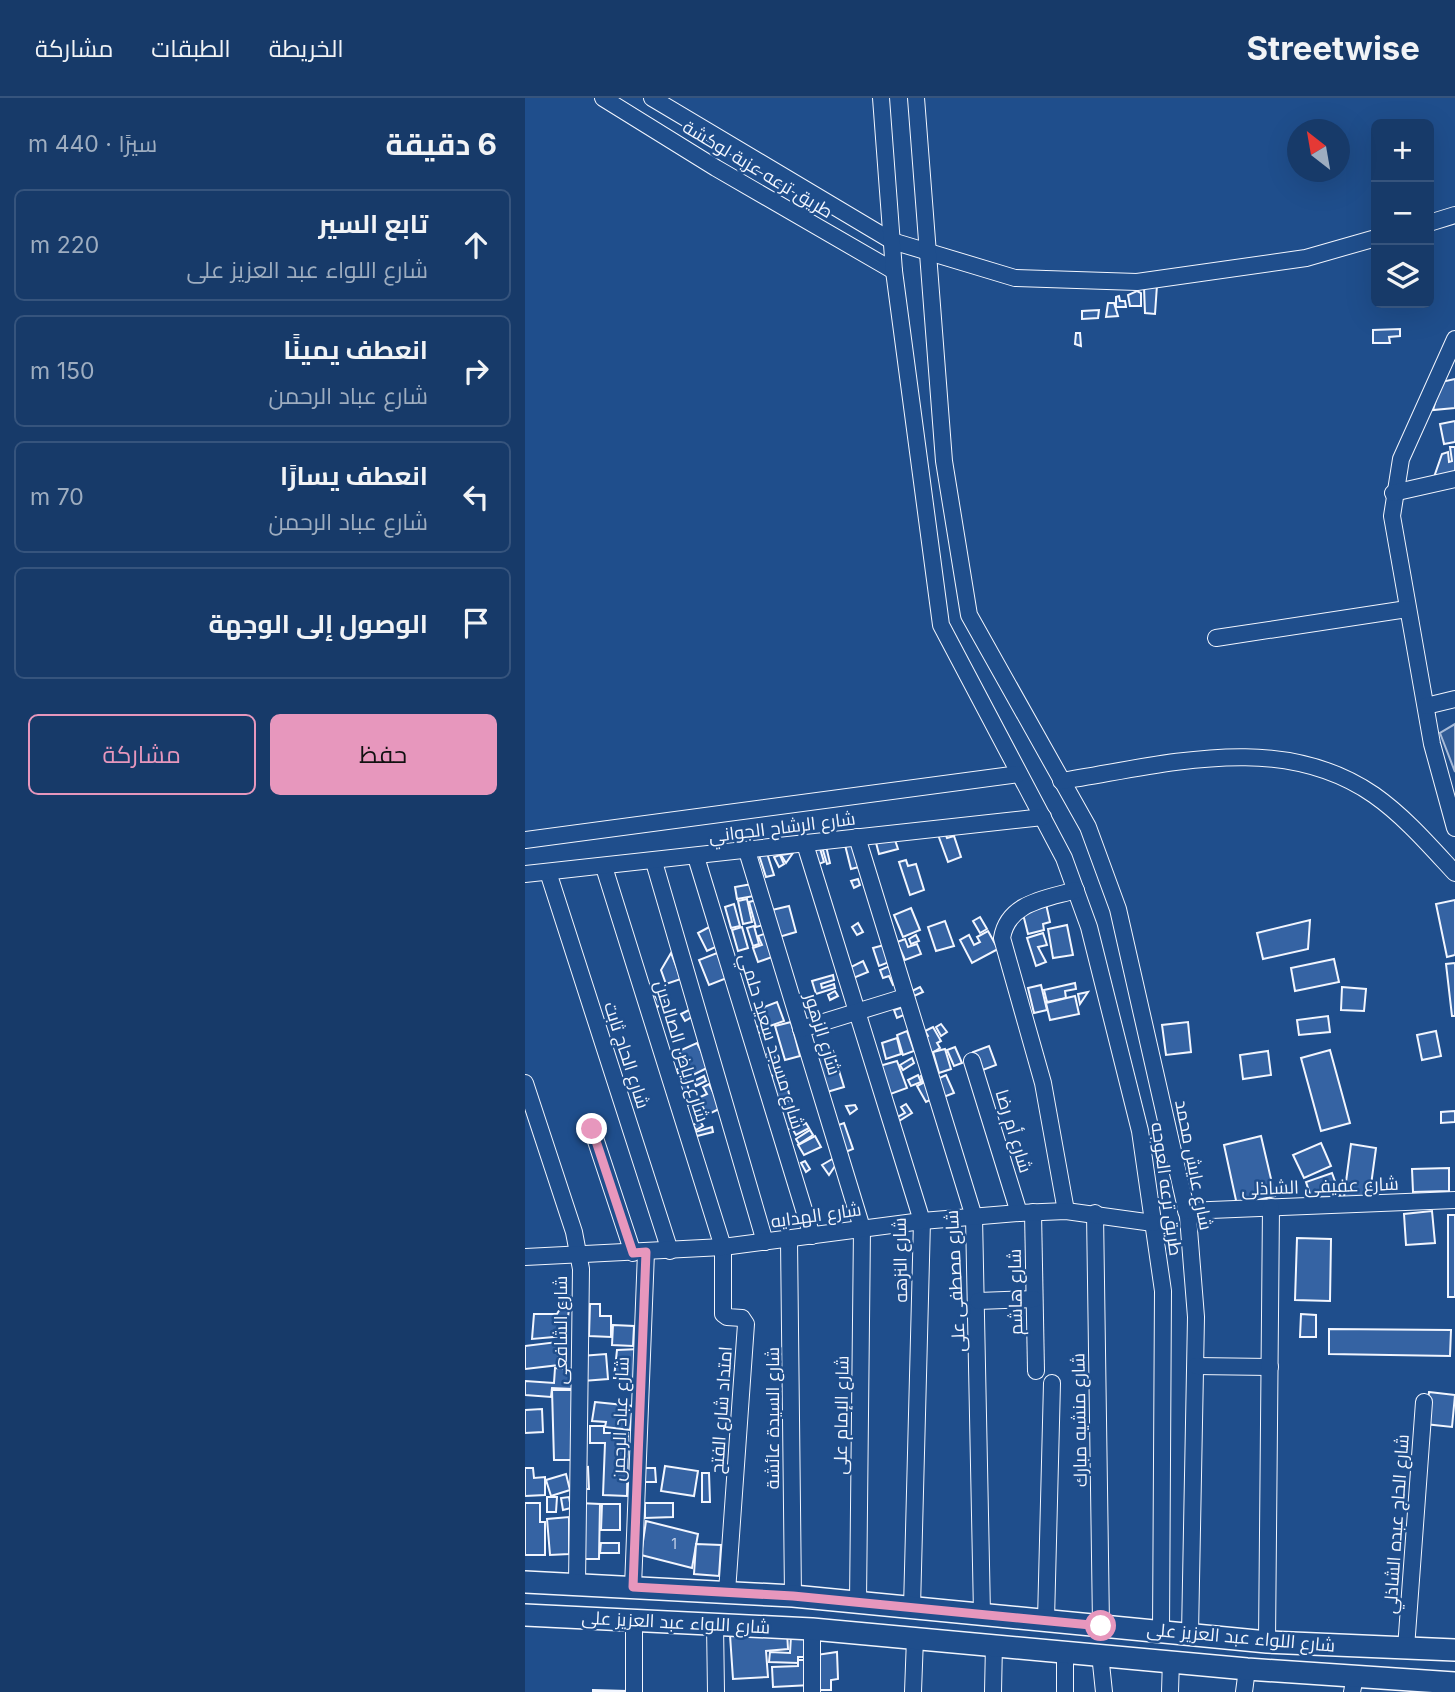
<!DOCTYPE html>
<html lang="ar">
<meta charset="utf-8">
<style>
:root{--surface:#173a69;--page:#244571;--text:#f1f3f6;--muted:#9eadc0;--line:#36547d;--accent:#e797bd}
body{margin:0;font-family:Inter,Cairo,sans-serif;background:var(--page);color:var(--text);direction:rtl}
.controls{position:absolute;right:21px;top:21px;display:grid;overflow:hidden;border-radius:10px;box-shadow:0 7px 28px #0002}
.controls button{width:63px;height:63px;display:grid;place-items:center;padding:0;border:0;border-bottom:2px solid var(--line);background:var(--surface);color:var(--text);font:35px sans-serif}
.compass{position:absolute;left:762px;top:21px;width:63px;height:63px;border-radius:50%;background:var(--surface);box-shadow:0 7px 28px #0002;rotate:329deg}
.stop{position:absolute;width:21px;height:21px;margin:-16px;border:5px solid #e797bd;border-radius:50%;background:#fff}
.stop.end{background:#e797bd;border-color:#fff;box-shadow:0 2px 7px #0008}
.list{margin:0;padding:0;list-style:none}
h2{display:flex;justify-content:space-between;align-items:center;height:91px;margin:0;padding:0 28px;font-size:30px}
h2 small{font-size:23px;font-weight:400;color:var(--muted)}
.list li{display:grid;grid-template-columns:46px 1fr auto;gap:21px;align-items:center;box-sizing:border-box;height:112px;margin:0 14px 14px;padding:0 14px;border:2px solid var(--line);border-radius:10px}
.list b{display:block;font-size:26px;white-space:nowrap}
.list p{margin:0;font-size:23px;white-space:nowrap;color:var(--muted)}
.list em{font-size:23px;font-style:normal;color:var(--muted)}
.actions{display:flex;gap:14px;padding:21px 28px}
.actions a{flex:1;padding:16px 0;border:2px solid var(--accent);border-radius:10px;text-align:center;font-size:24px;color:var(--accent)}
.actions .main{background:var(--accent);color:#111}
.icon{flex:none;width:38px;height:38px;fill:none;stroke:currentColor;stroke-width:2;stroke-linecap:round;stroke-linejoin:round}
.map{position:relative;flex:none;width:930px;height:1594px;overflow:hidden;direction:ltr}
header{display:flex;align-items:center;gap:42px;box-sizing:border-box;height:98px;padding:0 35px;background:var(--surface);border-bottom:2px solid var(--line)}
header strong{font-size:33px}
nav{display:flex;gap:38px;margin-inline-start:auto;font-size:24px}
main{display:flex}
aside{flex:1;background:var(--surface)}
.map>svg:first-child{display:block}
</style>
<header>
<strong>Streetwise</strong>
<nav><a>الخريطة</a><a>الطبقات</a><a>مشاركة</a></nav>
</header>
<main>
<div class="map">
<svg width="930" height="1594" viewBox="0 0 930 1594">
<rect width="100%" height="100%" fill="#1f4e8c"/>
<!-- built -->
<polygon fill="#305b95" stroke="#a8bbd7" stroke-width="2" points="930,626 930,674 915,635"/>
<!-- building -->
<g fill="#3563a3" stroke="#f2f6ff" stroke-width="2">
<polygon points="632,187 630,216 620,215 619,189"/>
<polygon points="612,193 616,195 616,208 605,208 603,197"/>
<polygon points="594,198 595,203 600,203 601,209 591,209 591,199"/>
<polygon points="583,205 589,205 593,218 581,219"/>
<polygon points="574,212 573,220 557,221 557,213"/>
<polygon points="875,231 875,238 864,239 865,245 848,245 848,232"/>
<polygon points="551,235 555,235 556,248 550,246"/>
<polygon points="930,281 930,310 908,312 916,284"/>
<polygon points="930,323 930,344 919,346 915,326"/>
<polygon points="925,349 930,349 930,379 908,382 917,356 923,354 924,364 927,363"/>
<polygon points="419,732 422,740 429,738 436,759 423,764 412,734"/>
<polygon points="368,736 373,751 354,756 350,741"/>
<polygon points="332,740 338,768 326,771 319,743"/>
<polygon points="283,747 294,747 299,764 289,768"/>
<polygon points="301,748 305,765 302,766 297,749"/>
<polygon points="241,752 249,777 241,779 233,754"/>
<polygon points="268,755 261,765 256,757"/>
<polygon points="255,757 259,766 254,769 249,759"/>
<polygon points="381,762 383,768 391,766 399,792 385,797 374,764"/>
<polygon points="333,781 335,787 329,790 326,783"/>
<polygon points="227,786 229,798 212,801 210,789"/>
<polygon points="222,801 227,824 218,826 213,803"/>
<polygon points="235,801 242,826 231,829 224,804"/>
<polygon points="930,802 930,857 922,859 911,806"/>
<polygon points="209,806 215,828 206,830 200,809"/>
<polygon points="521,806 525,824 518,826 519,832 503,836 497,812"/>
<polygon points="264,808 271,834 254,839 247,812"/>
<polygon points="386,810 395,832 378,839 369,817"/>
<polygon points="455,819 462,831 455,835 448,823"/>
<polygon points="785,822 783,851 738,861 732,835"/>
<polygon points="420,823 429,848 411,853 403,829"/>
<polygon points="333,825 338,834 332,837 327,829"/>
<polygon points="188,827 197,846 182,853 173,835"/>
<polygon points="542,827 548,857 528,860 523,831"/>
<polygon points="229,828 234,846 228,848 222,830"/>
<polygon points="217,829 223,850 213,853 207,832"/>
<polygon points="463,833 473,851 447,865 435,842 444,837 449,847 455,844 452,839"/>
<polygon points="242,835 250,858 233,864 228,850 237,847 233,838"/>
<polygon points="518,835 522,847 513,849 521,864 511,868 502,840"/>
<polygon points="391,837 394,843 386,846 384,841"/>
<polygon points="380,841 383,849 392,846 396,856 380,862 372,844"/>
<polygon points="363,846 367,863 354,868 348,850"/>
<polygon points="146,855 156,881 141,886 136,872"/>
<polygon points="192,855 202,880 184,887 174,862"/>
<polygon points="809,861 814,884 770,893 766,870"/>
<polygon points="338,863 343,874 326,881 322,871"/>
<polygon points="930,865 930,918 927,918 921,866"/>
<polygon points="367,867 374,884 368,887 364,878 358,880 355,872"/>
<polygon points="308,877 309,882 296,886 297,890 309,886 310,890 291,896 287,883"/>
<polygon points="550,885 551,891 540,893 541,900 522,904 519,892"/>
<polygon points="516,887 522,912 509,915 503,890"/>
<polygon points="395,889 398,894 389,898 387,893"/>
<polygon points="817,889 841,891 839,913 816,912"/>
<polygon points="310,893 313,898 305,902 303,897"/>
<polygon points="563,894 555,906 553,896"/>
<polygon points="129,896 133,903 138,900 140,904 132,909 126,898"/>
<polygon points="550,898 554,916 525,922 521,905"/>
<polygon points="252,904 259,923 245,928 239,909"/>
<polygon points="379,909 381,916 372,920 369,912"/>
<polygon points="168,910 172,916 160,923 156,916"/>
<polygon points="803,918 805,934 774,937 772,922"/>
<polygon points="266,924 275,958 260,962 250,928"/>
<polygon points="663,924 666,954 641,957 637,927"/>
<polygon points="239,925 244,933 233,935 230,930"/>
<polygon points="416,926 422,934 416,938 411,929"/>
<polygon points="408,929 416,943 412,945 415,950 407,955 399,941 403,938 400,933"/>
<polygon points="382,933 389,953 378,957 372,937"/>
<polygon points="911,933 916,958 897,962 892,937"/>
<polygon points="372,940 376,956 361,961 357,945"/>
<polygon points="172,945 184,969 166,978 154,953"/>
<polygon points="464,948 471,967 455,973 448,954"/>
<polygon points="430,949 437,965 429,968 422,952"/>
<polygon points="251,951 254,957 245,962 242,956"/>
<polygon points="420,951 426,971 414,975 408,954"/>
<polygon points="805,952 825,1025 796,1033 776,960"/>
<polygon points="308,953 319,989 302,994 292,958"/>
<polygon points="743,953 746,977 718,981 715,957"/>
<polygon points="387,960 389,965 378,972 375,967"/>
<polygon points="156,961 162,972 154,977 151,972 156,969 153,963"/>
<polygon points="372,963 382,990 360,998 351,969"/>
<polygon points="259,975 265,1000 252,1003 246,978"/>
<polygon points="402,975 411,999 401,1004 392,988 398,985 396,978"/>
<polygon points="159,976 168,1005 156,1010 147,981"/>
<polygon points="393,977 396,984 386,988 383,982"/>
<polygon points="421,977 429,995 416,1000 408,983"/>
<polygon points="179,978 181,983 171,988 169,983"/>
<polygon points="184,986 196,1010 182,1017 173,1000 182,996 178,989"/>
<polygon points="265,1002 272,1029 257,1033 249,1007"/>
<polygon points="381,1006 387,1015 369,1026 367,1022 380,1015 376,1009"/>
<polygon points="330,1007 332,1011 325,1016 321,1008"/>
<polygon points="930,1013 930,1024 916,1025 916,1014"/>
<polygon points="175,1023 178,1028 171,1032 168,1027"/>
<polygon points="281,1025 284,1030 271,1037 268,1032"/>
<polygon points="319,1025 328,1051 318,1055 308,1029"/>
<polygon points="187,1029 188,1034 172,1038 170,1034"/>
<polygon points="285,1032 288,1037 274,1046 271,1041"/>
<polygon points="290,1038 296,1049 279,1057 273,1047"/>
<polygon points="736,1038 750,1098 712,1107 699,1047"/>
<polygon points="796,1045 806,1068 779,1080 768,1057"/>
<polygon points="826,1046 851,1050 844,1102 819,1099"/>
<polygon points="309,1060 312,1065 304,1077 297,1067"/>
<polygon points="280,1063 285,1071 281,1074 276,1065"/>
<polygon points="924,1070 924,1093 888,1094 887,1071"/>
<polygon points="807,1075 816,1100 786,1099 781,1084"/>
<polygon points="907,1113 910,1145 881,1147 879,1116"/>
<rect x="923" y="1117" width="7" height="82"/>
<polygon points="772,1140 806,1141 805,1203 770,1202"/>
<polygon points="43,1197 46,1199 40,1238 7,1241 9,1216 32,1216"/>
<polygon points="65,1206 75,1206 75,1218 86,1218 86,1239 64,1238"/>
<polygon points="776,1216 791,1217 791,1239 775,1239"/>
<polygon points="88,1227 109,1228 108,1248 87,1247"/>
<polygon points="804,1231 926,1232 925,1258 804,1256"/>
<polygon points="32,1244 34,1267 0,1271 0,1248"/>
<polygon points="115,1251 116,1280 89,1280 92,1252"/>
<polygon points="81,1256 83,1281 58,1283 56,1258"/>
<polygon points="30,1270 49,1271 48,1291 27,1290 26,1299 0,1297 0,1283 29,1285"/>
<polygon points="27,1292 48,1292 50,1362 29,1362"/>
<polygon points="904,1294 930,1297 927,1329 900,1326"/>
<polygon points="70,1304 108,1308 105,1332 80,1329 81,1324 67,1323"/>
<polygon points="17,1311 18,1334 0,1335 0,1312"/>
<polygon points="65,1328 79,1328 79,1335 103,1335 102,1398 78,1397 80,1345 65,1345"/>
<polygon points="140,1368 173,1373 169,1398 136,1393"/>
<polygon points="63,1369 64,1391 57,1391 55,1370"/>
<polygon points="0,1370 8,1370 9,1380 20,1379 20,1397 0,1398"/>
<polygon points="114,1370 130,1370 131,1384 114,1384"/>
<polygon points="177,1375 184,1375 185,1404 177,1404"/>
<polygon points="41,1376 45,1392 26,1398 21,1382"/>
<polygon points="22,1399 32,1399 31,1414 22,1414"/>
<polygon points="44,1399 46,1410 38,1412 36,1400"/>
<polygon points="0,1405 15,1405 15,1424 20,1424 20,1457 0,1457"/>
<polygon points="54,1405 75,1406 74,1461 52,1461"/>
<polygon points="120,1405 148,1405 148,1419 120,1420"/>
<polygon points="77,1406 95,1406 95,1432 76,1432"/>
<polygon points="44,1419 44,1456 25,1457 22,1421"/>
<polygon points="121,1423 173,1436 167,1470 116,1457"/>
<polygon points="76,1445 94,1445 94,1455 75,1455"/>
<polygon points="171,1446 196,1447 194,1478 169,1476"/>
<polygon points="262,1533 263,1551 241,1553 243,1579 208,1581 205,1537"/>
<polygon points="266,1538 283,1539 282,1559 273,1559 273,1565 244,1564 245,1554 265,1555"/>
<polygon points="312,1554 313,1581 306,1582 306,1592 292,1592 291,1557"/>
<polygon points="273,1562 285,1562 286,1587 248,1589 247,1569 273,1568"/>
<polygon points="68,1592 102,1593 102,1594 68,1594"/>
</g>
<g fill="none" stroke-linecap="round" stroke-linejoin="round">
<!-- minor casing -->
<g stroke="#f2f6ff" stroke-width="18">
<g id="minor">
<polyline points="78,0 191,70 369,173"/>
<polyline points="127,0 367,143 490,180 612,184 781,160 851,140"/>
<polyline points="356,0 369,173 416,527 539,760 564,829 615,1033 638,1193 636,1533"/>
<polyline points="391,0 419,363 444,517 563,729 593,811 663,1119 671,1219 665,1536"/>
<polyline points="904,125 930,117"/>
<polyline points="930,241 876,361 867,418 907,646 930,730"/>
<polyline points="868,395 930,381"/>
<polyline points="691,540 882,511"/>
<polyline points="901,608 930,601"/>
<path d="M536 683C640 667 755 632 849 697 879 718 905 748 930 775"/>
<polyline points="332,739 449,1119 457,1516"/>
<polyline points="0,742 494,676"/>
<polyline points="280,746 397,1123 387,1510"/>
<polyline points="222,753 337,1130 333,1504"/>
<polyline points="171,759 287,1138"/>
<polyline points="129,764 240,1144"/>
<polyline points="79,769 198,1149 198,1216 202,1219 217,1220 221,1226 202,1494"/>
<polyline points="23,774 145,1153"/>
<polyline points="0,776 518,719"/>
<polyline points="276,931 380,899"/>
<polyline points="447,963 494,1115"/>
<polyline points="0,985 49,1134 56,1171 52,1486"/>
<polyline points="67,1031 108,1155"/>
<path d="M541 1113 518 985 477 840C483 804 521 801 551 792"/>
<polyline points="661,1113 930,1102"/>
<polyline points="508,1114 511,1273"/>
<polyline points="570,1115 576,1527"/>
<polyline points="264,1142 268,1498"/>
<polyline points="0,1159 198,1149 397,1123 494,1115 541,1113 628,1125"/>
<polyline points="453,1203 509,1201"/>
<polyline points="671,1268 745,1269"/>
<polyline points="108,1489 121,1154"/>
<polyline points="521,1522 527,1285"/>
<polyline points="190,1526 191,1594"/>
<polyline points="287,1531 287,1594"/>
<polyline points="742,1544 746,1109"/>
<polyline points="881,1550 899,1304"/>
<polyline points="540,1552 540,1594"/>
<polyline points="575,1556 579,1594"/>
<polyline points="109,1594 109,1522"/>
<polyline points="388,1594 390,1540"/>
<polyline points="468,1594 469,1546"/>
<polyline points="645,1594 646,1562"/>
<polyline points="719,1594 722,1571"/>
<polyline points="827,1594 830,1579"/>
</g>
</g>
<!-- major casing -->
<g stroke="#f2f6ff" stroke-width="24">
<g id="major">
<polyline points="0,1484 268,1498 742,1544 930,1552"/>
<polyline points="0,1517 287,1531 722,1571 930,1585"/>
</g>
</g>
<!-- minor -->
<use href="#minor" stroke="#1f4e8c" stroke-width="16"/>
<!-- major -->
<use href="#major" stroke="#1f4e8c" stroke-width="21"/>
</g>
<g fill="none" stroke-linecap="round" stroke-linejoin="round">
<!-- route -->
<polyline stroke="#e797bd" stroke-width="9" points="67,1031 108,1155 121,1154 108,1489 268,1498 576,1528"/>
</g>
<g text-anchor="middle" dominant-baseline="central" stroke-width="5" stroke-linejoin="round" paint-order="stroke">
<!-- number labels -->
<g font-size="14" fill="#c3d1e8">
<text x="149" y="1445">1</text>
</g>
<!-- street labels -->
<g font-size="18" fill="#f2f6ff" stroke="#1f4e8c">
<text transform="translate(233 71) rotate(31)">طريق ترعه عزبة لوكشة</text>
<text transform="translate(257 729) rotate(-7)">شارع الرشاح الجواني</text>
<text transform="translate(298 936) rotate(73)">شارع الزهور</text>
<text transform="translate(247 943) rotate(73)">شارع مسجد سعيد حلمي</text>
<text transform="translate(157 953) rotate(73)">شارع رياض الصالحىن</text>
<text transform="translate(102 957) rotate(72)">شارع الحاج ثابت</text>
<text transform="translate(489 1033) rotate(73)">شارع أم رضا</text>
<text transform="translate(669 1067) rotate(79)">شارع عايش محمد</text>
<text transform="translate(795 1088) rotate(-2)">شارع عفيفى الشاذلى</text>
<text transform="translate(642 1091) rotate(82)">طريق ترعه العوجه</text>
<text transform="translate(291 1117) rotate(-8)">شارع الهدايه</text>
<text transform="translate(375 1162) rotate(-91)">شارع النزهه</text>
<text transform="translate(430 1183) rotate(-93)">شارع مصطفى على</text>
<text transform="translate(490 1194) rotate(-91)">شارع هاشم</text>
<text transform="translate(35 1232) rotate(-90)">شارع الشافعى</text>
<text transform="translate(196 1312) rotate(-86)">امتداد شارع الفتح</text>
<text transform="translate(316 1317) rotate(-89)">شارع الإمام على</text>
<text transform="translate(247 1320) rotate(-90)">شارع السيدة عائشة</text>
<text transform="translate(95 1321) rotate(-88)">شارع عباد الرحمن</text>
<text transform="translate(554 1322) rotate(-91)">شارع منشيه مبارك</text>
<text transform="translate(871 1426) rotate(-86)">شارع الحاج عبده الشاذلي</text>
<text transform="translate(151 1524) rotate(3)">شارع اللواء عبد العزيز على</text>
<text transform="translate(716 1539) rotate(5)">شارع اللواء عبد العزيز على</text>
</g>
</g>
</svg>
<div class="controls">
<button>+</button>
<button>−</button>
<button><svg class="icon" aria-label="layers" viewBox="0 0 24 24"><path d="M12 4l9 5-9 5-9-5zM3 14l9 5 9-5"/></svg></button>
</div>
<svg class="compass" viewBox="-18 -18 36 36"><path d="M0-13l5 13h-10z" fill="#e53935"/><path d="M0 13l5-13h-10z" fill="#9eadc0"/></svg>
<div class="stop" style="left:576px;top:1528px"></div>
<div class="stop end" style="left:67px;top:1031px"></div>
</div>
<aside>
<h2>6 دقيقة<small>سيرًا · 440 m</small></h2>
<ul class="list">
<li><svg class="icon" aria-label="ahead" viewBox="0 0 24 24"><path d="M12 20V5M6 11l6-6 6 6"/></svg><div><b>تابع السير</b><p>شارع اللواء عبد العزيز على</p></div><em>220 m</em></li>
<li><svg class="icon" aria-label="right" viewBox="0 0 24 24"><path d="M7 20v-9h11M14 6l5 5-5 5"/></svg><div><b>انعطف يمينًا</b><p>شارع عباد الرحمن</p></div><em>150 m</em></li>
<li><svg class="icon" aria-label="left" viewBox="0 0 24 24"><path d="M17 20v-9H6M10 6l-5 5 5 5"/></svg><div><b>انعطف يسارًا</b><p>شارع عباد الرحمن</p></div><em>70 m</em></li>
<li><svg class="icon" aria-label="arrive" viewBox="0 0 24 24"><path d="M6 21V4h12l-3 4 3 4H6"/></svg><div><b>الوصول إلى الوجهة</b></div></li>
</ul>
<div class="actions"><a class="main">حفظ</a><a>مشاركة</a></div>
</aside>
</main>
